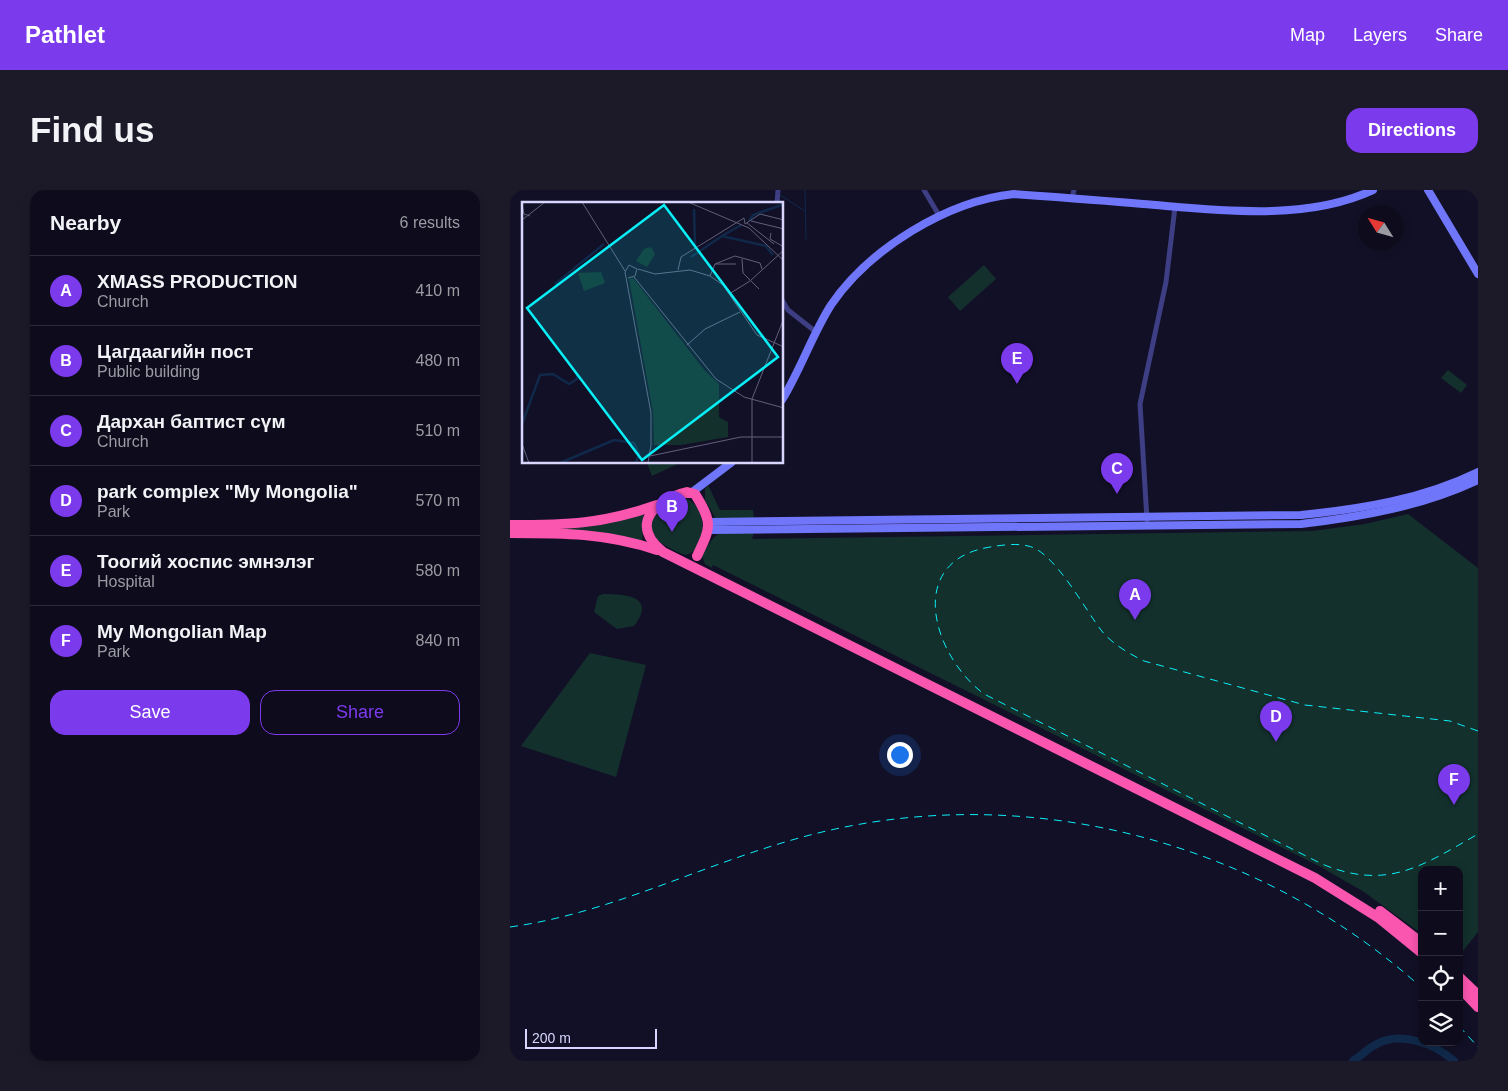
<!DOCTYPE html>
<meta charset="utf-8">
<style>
:root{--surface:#0e0c1c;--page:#1c1a29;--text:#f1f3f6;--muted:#9b9ba3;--line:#2e2c3b;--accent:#7c3aed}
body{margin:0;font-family:Helvetica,sans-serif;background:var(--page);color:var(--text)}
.controls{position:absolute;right:15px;bottom:15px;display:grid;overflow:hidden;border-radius:10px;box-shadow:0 2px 8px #0003}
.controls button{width:45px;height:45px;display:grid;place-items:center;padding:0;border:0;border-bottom:1px solid var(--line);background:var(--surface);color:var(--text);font:25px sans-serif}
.compass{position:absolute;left:848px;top:15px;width:45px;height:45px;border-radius:50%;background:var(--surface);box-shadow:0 2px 8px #0003;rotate:307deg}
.scale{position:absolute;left:15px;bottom:12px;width:132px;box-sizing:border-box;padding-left:5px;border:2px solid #d8d6fe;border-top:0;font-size:14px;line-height:18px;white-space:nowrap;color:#d8d6fe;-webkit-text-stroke:4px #121026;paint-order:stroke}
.you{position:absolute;left:389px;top:564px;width:18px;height:18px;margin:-12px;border:4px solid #fff;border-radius:50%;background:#1a73e8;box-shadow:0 0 0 8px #1a73e833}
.badge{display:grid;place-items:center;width:32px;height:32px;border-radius:50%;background:var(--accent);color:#fff;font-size:16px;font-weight:700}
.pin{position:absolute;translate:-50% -41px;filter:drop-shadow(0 1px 2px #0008)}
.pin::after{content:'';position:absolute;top:26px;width:18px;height:15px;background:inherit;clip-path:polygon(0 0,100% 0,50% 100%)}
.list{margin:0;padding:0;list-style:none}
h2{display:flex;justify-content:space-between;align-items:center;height:65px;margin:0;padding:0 20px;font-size:21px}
h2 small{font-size:16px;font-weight:400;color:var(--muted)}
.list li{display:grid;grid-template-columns:32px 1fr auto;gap:15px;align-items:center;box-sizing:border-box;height:70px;padding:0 20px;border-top:1px solid var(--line)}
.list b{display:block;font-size:19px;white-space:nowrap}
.list p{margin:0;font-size:16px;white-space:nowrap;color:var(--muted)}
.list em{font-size:16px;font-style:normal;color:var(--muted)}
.actions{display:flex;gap:10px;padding:15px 20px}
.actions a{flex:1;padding:11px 0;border:1px solid var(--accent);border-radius:15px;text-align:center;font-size:18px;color:var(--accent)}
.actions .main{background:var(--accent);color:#fff}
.icon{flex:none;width:28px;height:28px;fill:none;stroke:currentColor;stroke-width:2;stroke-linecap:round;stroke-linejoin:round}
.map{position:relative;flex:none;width:968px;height:871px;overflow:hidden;border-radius:15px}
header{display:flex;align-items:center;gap:30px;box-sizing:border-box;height:70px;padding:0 25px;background:var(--accent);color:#fff}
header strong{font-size:24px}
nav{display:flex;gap:28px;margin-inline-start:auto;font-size:18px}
.intro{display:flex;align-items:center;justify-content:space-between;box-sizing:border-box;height:120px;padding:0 30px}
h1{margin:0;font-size:35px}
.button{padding:12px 22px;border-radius:15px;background:var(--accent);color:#fff;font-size:18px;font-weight:700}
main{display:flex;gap:30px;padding:0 30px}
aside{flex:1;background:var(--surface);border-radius:15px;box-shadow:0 2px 8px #0003}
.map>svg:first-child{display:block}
</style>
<header>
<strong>Pathlet</strong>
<nav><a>Map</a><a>Layers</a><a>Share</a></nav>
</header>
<div class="intro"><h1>Find us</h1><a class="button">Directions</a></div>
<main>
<aside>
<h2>Nearby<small>6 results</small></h2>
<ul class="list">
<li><span class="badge">A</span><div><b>XMASS PRODUCTION</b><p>Church</p></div><em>410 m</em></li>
<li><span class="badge">B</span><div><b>Цагдаагийн пост</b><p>Public building</p></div><em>480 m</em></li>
<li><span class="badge">C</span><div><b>Дархан баптист сүм</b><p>Church</p></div><em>510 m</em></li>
<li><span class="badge">D</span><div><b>park complex &quot;My Mongolia&quot;</b><p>Park</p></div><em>570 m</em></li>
<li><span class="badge">E</span><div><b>Тоогий хоспис эмнэлэг</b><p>Hospital</p></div><em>580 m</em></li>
<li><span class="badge">F</span><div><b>My Mongolian Map</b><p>Park</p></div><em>840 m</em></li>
</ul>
<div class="actions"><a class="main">Save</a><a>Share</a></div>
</aside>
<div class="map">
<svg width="968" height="871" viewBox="0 0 968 871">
<rect width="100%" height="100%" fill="#121026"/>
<!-- green -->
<g fill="#13302d">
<polygon points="474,75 486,89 450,121 438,107"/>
<polygon points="938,180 957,195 951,203 931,188"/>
<polygon points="137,273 137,272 170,273 142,286"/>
<polygon points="198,295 210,320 243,320 244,329 206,329 195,310 195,299"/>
<path d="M174 308C198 314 199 360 176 365 161 360 129 346 146 325 153 317 165 313 174 308Z"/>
<polygon points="132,324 134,327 132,352 42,339"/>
<path d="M898 324 968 378V742L949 766V680H912V744L854 702 809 676 203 375 202 378 195 374 192 366C209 335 210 343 244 342L242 349 802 341 855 334Z"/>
<path d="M93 404C115 404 147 406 124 436L107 439 84 422 88 406Z"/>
<polygon points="80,463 136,475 106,587 11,556"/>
</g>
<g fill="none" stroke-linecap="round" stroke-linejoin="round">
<!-- stream -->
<g stroke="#10294a" stroke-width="1">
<polyline points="295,0 296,49"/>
<polyline points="270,5 295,21"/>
</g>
<!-- river -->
<path stroke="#10294a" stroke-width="8" d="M843 871C851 866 857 859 865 855 890 840 925 854 944 871"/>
<!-- street -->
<g stroke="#3d3e83" stroke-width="5">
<polyline points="414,0 430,27"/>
<polyline points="562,8 564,0"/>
<polyline points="267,14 268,0"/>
<polyline points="272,110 278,120 306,142"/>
<polyline points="637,330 630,214 656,92 665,17"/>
</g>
<!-- secondary -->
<g stroke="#7076fa" stroke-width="8">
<polyline points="918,0 968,84"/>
<path d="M272 210C291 179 302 145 321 115 359 59 437 11 504 4 547 7 590 10 633 14 707 20 794 32 863 0"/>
<polyline points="181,303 222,272"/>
<path d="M199 332 791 325C851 319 913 309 968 282"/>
<path d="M199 340 791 334C851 327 913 316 968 290"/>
</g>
<!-- highway -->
<g stroke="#fa55af" stroke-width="10">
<path d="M0 335C57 335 93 334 147 315"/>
<path d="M0 343C53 343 96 343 147 360"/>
<path d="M187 366C201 337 203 333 185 304L177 302C144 310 119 335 153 362L805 688 869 728 912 763"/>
<polyline points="870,721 912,753"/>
<polyline points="949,787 968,805"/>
<polyline points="949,797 968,817"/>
</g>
<!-- rail -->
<g stroke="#09eff7" stroke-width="1" stroke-dasharray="8 6" stroke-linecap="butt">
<path d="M968 541 940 531 795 515 634 471C618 463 602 454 591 440 574 418 544 361 518 356 506 353 492 355 480 357 394 371 423 466 474 504L812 674C877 701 912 676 968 644"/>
<path d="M0 737C101 723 191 675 289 648 507 587 745 648 912 798"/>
<polyline points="949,836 968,857"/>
</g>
</g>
<!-- overview -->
<g transform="translate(12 12)">
<rect width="261" height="261" fill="#121026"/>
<path d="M129 45 133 52 125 65 114 59 122 47ZM79 70 83 81 62 89 56 71ZM111 76 183 169 197 182V215L206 220V235L159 243H132L131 210 107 77Z" fill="#13302d"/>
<path fill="none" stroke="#10294a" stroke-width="2.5" d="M172 7 173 44M227 19 231 13 262 2M200 34 219 23M169 55 200 34 244 44 251 53M33 82 82 42M0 222 18 173 31 172 47 182 55 177V172M38 261 92 238 112 241 117 252 114 261"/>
<path fill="none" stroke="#615f7c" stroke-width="1" d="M60 0 103 69M166 0 227 26 262 59M0 3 2 12 8 14M0 18 23 0M229 19 262 27M225 21 252 42M249 31 248 37 262 45M220 57 221 71 237 87M193 62 213 54 238 61 240 67M116 67 133 72 168 68 188 74 201 83 235 133 262 145M156 68 159 55 222 16 223 22 238 12 262 18M188 74 193 62H214M112 75 194 177 222 195 262 206M106 76 113 74 115 67 107 63 103 70 129 211V243L126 261M207 92 228 79 262 48M165 143 183 127 218 110M230 197 262 116M0 242 7 261M128 254 219 235H262M230 261V197"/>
<path fill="#09eff7" fill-opacity="0.15" stroke="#09eff7" stroke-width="2.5" d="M142 3 256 155 120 258 5 106Z"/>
<rect width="261" height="261" fill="none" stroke="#d8d6fe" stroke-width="2.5"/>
</g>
</svg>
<div class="controls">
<button>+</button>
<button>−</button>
<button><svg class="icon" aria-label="locate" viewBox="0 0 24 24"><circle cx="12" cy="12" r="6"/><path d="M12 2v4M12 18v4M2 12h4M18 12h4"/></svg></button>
<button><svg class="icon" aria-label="layers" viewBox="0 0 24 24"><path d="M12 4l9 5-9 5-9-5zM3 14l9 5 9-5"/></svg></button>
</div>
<svg class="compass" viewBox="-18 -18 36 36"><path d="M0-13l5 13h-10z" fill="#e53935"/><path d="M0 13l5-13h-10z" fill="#9b9ba3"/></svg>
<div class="scale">200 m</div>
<div class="you"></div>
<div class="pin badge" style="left:625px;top:430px">A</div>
<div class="pin badge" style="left:162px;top:342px">B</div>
<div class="pin badge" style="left:607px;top:304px">C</div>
<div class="pin badge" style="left:766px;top:552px">D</div>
<div class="pin badge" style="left:507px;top:194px">E</div>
<div class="pin badge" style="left:944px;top:615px">F</div>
</div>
</main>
